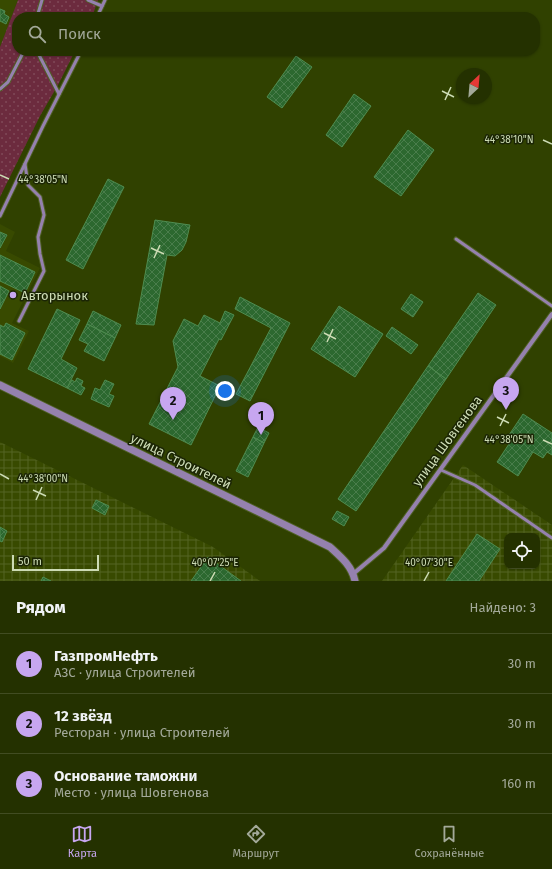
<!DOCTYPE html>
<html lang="ru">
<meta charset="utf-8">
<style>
:root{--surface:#243100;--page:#303d0f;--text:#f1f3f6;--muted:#a3a999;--line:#414c22;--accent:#c7a6f0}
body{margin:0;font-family:"Fira Sans",sans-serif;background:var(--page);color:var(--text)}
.controls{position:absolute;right:12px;bottom:12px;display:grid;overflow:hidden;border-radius:8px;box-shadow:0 1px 3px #0004}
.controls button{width:36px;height:36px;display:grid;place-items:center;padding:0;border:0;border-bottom:1px solid var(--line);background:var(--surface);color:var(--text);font:20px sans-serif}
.compass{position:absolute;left:456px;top:68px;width:36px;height:36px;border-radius:50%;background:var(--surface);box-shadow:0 1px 3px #0004;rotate:26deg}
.scale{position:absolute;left:12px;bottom:10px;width:87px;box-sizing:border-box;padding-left:4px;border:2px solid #ccdbb4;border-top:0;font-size:11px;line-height:14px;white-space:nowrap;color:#ccdbb4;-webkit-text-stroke:3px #1b2505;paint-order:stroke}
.you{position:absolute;left:225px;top:391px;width:14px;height:14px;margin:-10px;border:3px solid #fff;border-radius:50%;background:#1a73e8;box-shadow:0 0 0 6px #1a73e833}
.badge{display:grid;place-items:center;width:26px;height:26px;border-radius:50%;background:var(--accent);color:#111;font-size:13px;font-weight:700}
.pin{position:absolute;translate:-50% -33px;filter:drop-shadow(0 1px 2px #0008)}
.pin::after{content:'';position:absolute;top:21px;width:14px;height:12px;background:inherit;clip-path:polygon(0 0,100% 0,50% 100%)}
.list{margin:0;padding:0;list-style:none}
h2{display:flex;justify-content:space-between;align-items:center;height:52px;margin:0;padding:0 16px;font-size:17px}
h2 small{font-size:13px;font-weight:400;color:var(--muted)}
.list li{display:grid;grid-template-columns:26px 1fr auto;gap:12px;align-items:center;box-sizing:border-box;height:60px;padding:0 16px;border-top:1px solid var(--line)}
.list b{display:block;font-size:15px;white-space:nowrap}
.list p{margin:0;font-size:13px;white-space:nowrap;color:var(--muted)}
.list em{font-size:13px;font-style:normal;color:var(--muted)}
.icon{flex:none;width:22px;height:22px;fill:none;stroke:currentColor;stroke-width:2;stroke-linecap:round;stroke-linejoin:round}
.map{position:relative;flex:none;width:552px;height:581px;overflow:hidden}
.search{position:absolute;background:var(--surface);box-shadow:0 1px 3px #0004;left:12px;right:12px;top:12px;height:44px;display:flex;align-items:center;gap:10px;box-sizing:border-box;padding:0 14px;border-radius:16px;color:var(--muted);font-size:15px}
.sheet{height:232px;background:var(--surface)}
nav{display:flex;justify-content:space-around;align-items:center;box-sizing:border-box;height:56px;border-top:1px solid var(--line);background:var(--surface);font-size:11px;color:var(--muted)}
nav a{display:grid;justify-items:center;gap:2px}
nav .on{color:var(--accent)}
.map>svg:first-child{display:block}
</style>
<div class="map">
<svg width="552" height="581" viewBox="0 0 552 581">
<defs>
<pattern id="industrial-grid" width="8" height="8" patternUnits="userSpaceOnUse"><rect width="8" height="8" fill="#384a00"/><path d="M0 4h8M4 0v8" fill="none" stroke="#546423"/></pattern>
<pattern id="grass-dots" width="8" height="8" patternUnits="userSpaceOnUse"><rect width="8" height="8" fill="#6c2b3e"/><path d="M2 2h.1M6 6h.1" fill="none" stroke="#804958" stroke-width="1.8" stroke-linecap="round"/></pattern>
<pattern id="building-cross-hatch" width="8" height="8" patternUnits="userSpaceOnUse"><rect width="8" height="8" fill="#2c682f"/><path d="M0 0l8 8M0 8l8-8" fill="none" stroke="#497d4b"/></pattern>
</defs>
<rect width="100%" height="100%" fill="#304100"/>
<!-- built -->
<g fill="#384a00">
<polygon points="0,0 18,0 0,47"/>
<polygon points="0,224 15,232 6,251 40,268 12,323 29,331 13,363 0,356"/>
</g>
<!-- industrial -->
<g fill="url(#industrial-grid)" fill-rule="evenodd">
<polygon points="0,442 213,547 260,581 0,581"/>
<path d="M463 465 552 525V581H382ZM507 536H537V566H507Z"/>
</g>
<!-- grass -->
<polygon fill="url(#grass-dots)" points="18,0 98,0 92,17 17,17 17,51 75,51 58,85 40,116 0,197 0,47"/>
<!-- building -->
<g fill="url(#building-cross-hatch)" stroke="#4f8c50">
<polygon points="0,9 5,11 4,14 9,17 6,24 0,21"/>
<polygon points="296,56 312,67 282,108 267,97"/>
<polygon points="354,94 371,106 342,147 326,135"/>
<polygon points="408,130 434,150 401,196 374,177"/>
<polygon points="108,179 124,187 83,269 66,260"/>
<polygon points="155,220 190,225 186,242 182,250 175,256 167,255 154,325 136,324"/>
<polygon points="0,232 7,235 0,248"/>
<polygon points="0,255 35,272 25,293 0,281"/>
<polygon points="0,286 9,291 0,309"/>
<polygon points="478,293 496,305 446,379 428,366"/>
<polygon points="411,294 423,302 413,317 401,309"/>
<polygon points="240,297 290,323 250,401 236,394 271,328 235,309"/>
<polygon points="339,306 383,334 355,377 311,349"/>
<polygon points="57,309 80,320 61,359 77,368 67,388 28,369"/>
<polygon points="93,311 121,325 115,338 87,324"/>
<polygon points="225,311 234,315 221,340 219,339 200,376 220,386 191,445 149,424 178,367 173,341 184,319 198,326 204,315 220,323"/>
<polygon points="6,323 25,333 12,360 0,354 0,325 4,327"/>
<polygon points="87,324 115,338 104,361 84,351 88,344 79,340"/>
<polygon points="392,327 418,345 411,354 386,336"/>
<polygon points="428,366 446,379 356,511 338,499"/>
<polygon points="77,378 83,381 81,386 85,388 81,395 67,388 72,380 75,382"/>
<polygon points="105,380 114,384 109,394 114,396 109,407 91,399 95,388 100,390"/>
<polygon points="523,414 552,433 552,455 547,452 543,458 533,452 518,476 497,462 513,438 509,435"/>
<polygon points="258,427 269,433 264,443 253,437"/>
<polygon points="253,437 264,443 248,477 236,471"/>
<polygon points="96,500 109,506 105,515 92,508"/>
<polygon points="337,511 349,517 344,526 332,519"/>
<polygon points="0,527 7,531 2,542 0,541"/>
<polygon points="477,534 500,549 479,581 446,581"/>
<polygon points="208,557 241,581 191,581"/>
<polygon points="43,577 51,581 41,581"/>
</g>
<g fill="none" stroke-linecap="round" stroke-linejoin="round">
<!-- service casing -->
<g stroke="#4f6024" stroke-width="5">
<g id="service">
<polyline points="88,0 102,6"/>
<polyline points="37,17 42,0"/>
<polyline points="97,17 105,0"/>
<polyline points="37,51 59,94"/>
<polyline points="0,89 8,82 24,51"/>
<polyline points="0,216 43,126 81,51"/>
<polyline points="456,239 552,306"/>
<polyline points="19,321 44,271 40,254 38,237 44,215 40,197 28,185 25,164"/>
<polyline points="441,470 475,485 552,538"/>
</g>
</g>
<!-- minor casing -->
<g stroke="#4f6024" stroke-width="6">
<polyline id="minor" points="353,574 384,548 552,314"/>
</g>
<!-- tertiary casing -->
<g stroke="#4f6024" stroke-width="9">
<path id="tertiary" d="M0 385 330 547C341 557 352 566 355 581"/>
</g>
<!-- service -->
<use href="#service" stroke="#9581ae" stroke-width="3"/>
<!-- minor -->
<use href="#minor" stroke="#9581ae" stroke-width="4"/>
<!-- tertiary -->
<use href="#tertiary" stroke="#9581ae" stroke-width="7"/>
</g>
<!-- ticks -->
<path fill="none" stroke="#ccdbb4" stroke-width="1.5" d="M442 91 454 97M445 100 451 87M543 140 552 144M0 175 9 179M151 248 164 254M154 258 160 245M324 333 336 339M327 342 333 329M497 417 509 423M500 426 506 414M543 440 552 444M0 474 9 479M33 490 46 496M36 500 42 487M210 581 215 572M424 581 429 572"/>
<!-- markers -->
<circle fill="#c7a6f0" stroke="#1b2505" stroke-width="1.5" cx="13" cy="295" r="4"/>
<g text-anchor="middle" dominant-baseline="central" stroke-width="3" stroke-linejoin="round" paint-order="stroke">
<!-- poi labels -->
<g font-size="13" fill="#ccdbb4" stroke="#1b2505" text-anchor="start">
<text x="21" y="295">Авторынок</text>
</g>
<!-- street labels -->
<g font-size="13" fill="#ccdbb4" stroke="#1b2505">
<text transform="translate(447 441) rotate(-54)">улица Шовгенова</text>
<text transform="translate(181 461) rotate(26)">улица Строителей</text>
</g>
</g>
<g font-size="10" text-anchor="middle" fill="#ccdbb4" stroke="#1b2505" stroke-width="3" stroke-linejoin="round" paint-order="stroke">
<text x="509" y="143">44°38'10"N</text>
<text x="43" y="183">44°38'05"N</text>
<text x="509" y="443">44°38'05"N</text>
<text x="43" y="482">44°38'00"N</text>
<text x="215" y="566">40°07'25"E</text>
<text x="429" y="566">40°07'30"E</text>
</g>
</svg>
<div class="controls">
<button><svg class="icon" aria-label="locate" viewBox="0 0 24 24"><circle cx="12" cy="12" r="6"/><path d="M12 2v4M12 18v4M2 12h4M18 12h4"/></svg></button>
</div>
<svg class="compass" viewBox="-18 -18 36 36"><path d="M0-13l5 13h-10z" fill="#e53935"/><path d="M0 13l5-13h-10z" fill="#a3a999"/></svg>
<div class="scale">50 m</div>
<div class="you"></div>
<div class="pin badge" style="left:261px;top:435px">1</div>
<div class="pin badge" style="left:173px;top:420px">2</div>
<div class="pin badge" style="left:506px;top:410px">3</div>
<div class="search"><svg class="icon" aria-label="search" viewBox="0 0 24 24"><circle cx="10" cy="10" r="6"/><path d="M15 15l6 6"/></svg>Поиск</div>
</div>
<section class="sheet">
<h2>Рядом<small>Найдено: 3</small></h2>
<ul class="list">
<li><span class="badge">1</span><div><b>ГазпромНефть</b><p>АЗС · улица Строителей</p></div><em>30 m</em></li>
<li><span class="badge">2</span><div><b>12 звёзд</b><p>Ресторан · улица Строителей</p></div><em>30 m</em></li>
<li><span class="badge">3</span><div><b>Основание таможни</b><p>Место · улица Шовгенова</p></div><em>160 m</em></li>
</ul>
</section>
<nav>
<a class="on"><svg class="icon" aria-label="map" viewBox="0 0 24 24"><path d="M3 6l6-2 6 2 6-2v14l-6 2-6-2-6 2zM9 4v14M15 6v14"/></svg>Карта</a>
<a><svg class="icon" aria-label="directions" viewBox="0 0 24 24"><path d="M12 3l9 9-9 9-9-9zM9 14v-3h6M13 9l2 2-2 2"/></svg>Маршрут</a>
<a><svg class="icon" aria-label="saved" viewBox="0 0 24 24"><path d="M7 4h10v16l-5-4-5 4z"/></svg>Сохранённые</a>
</nav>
